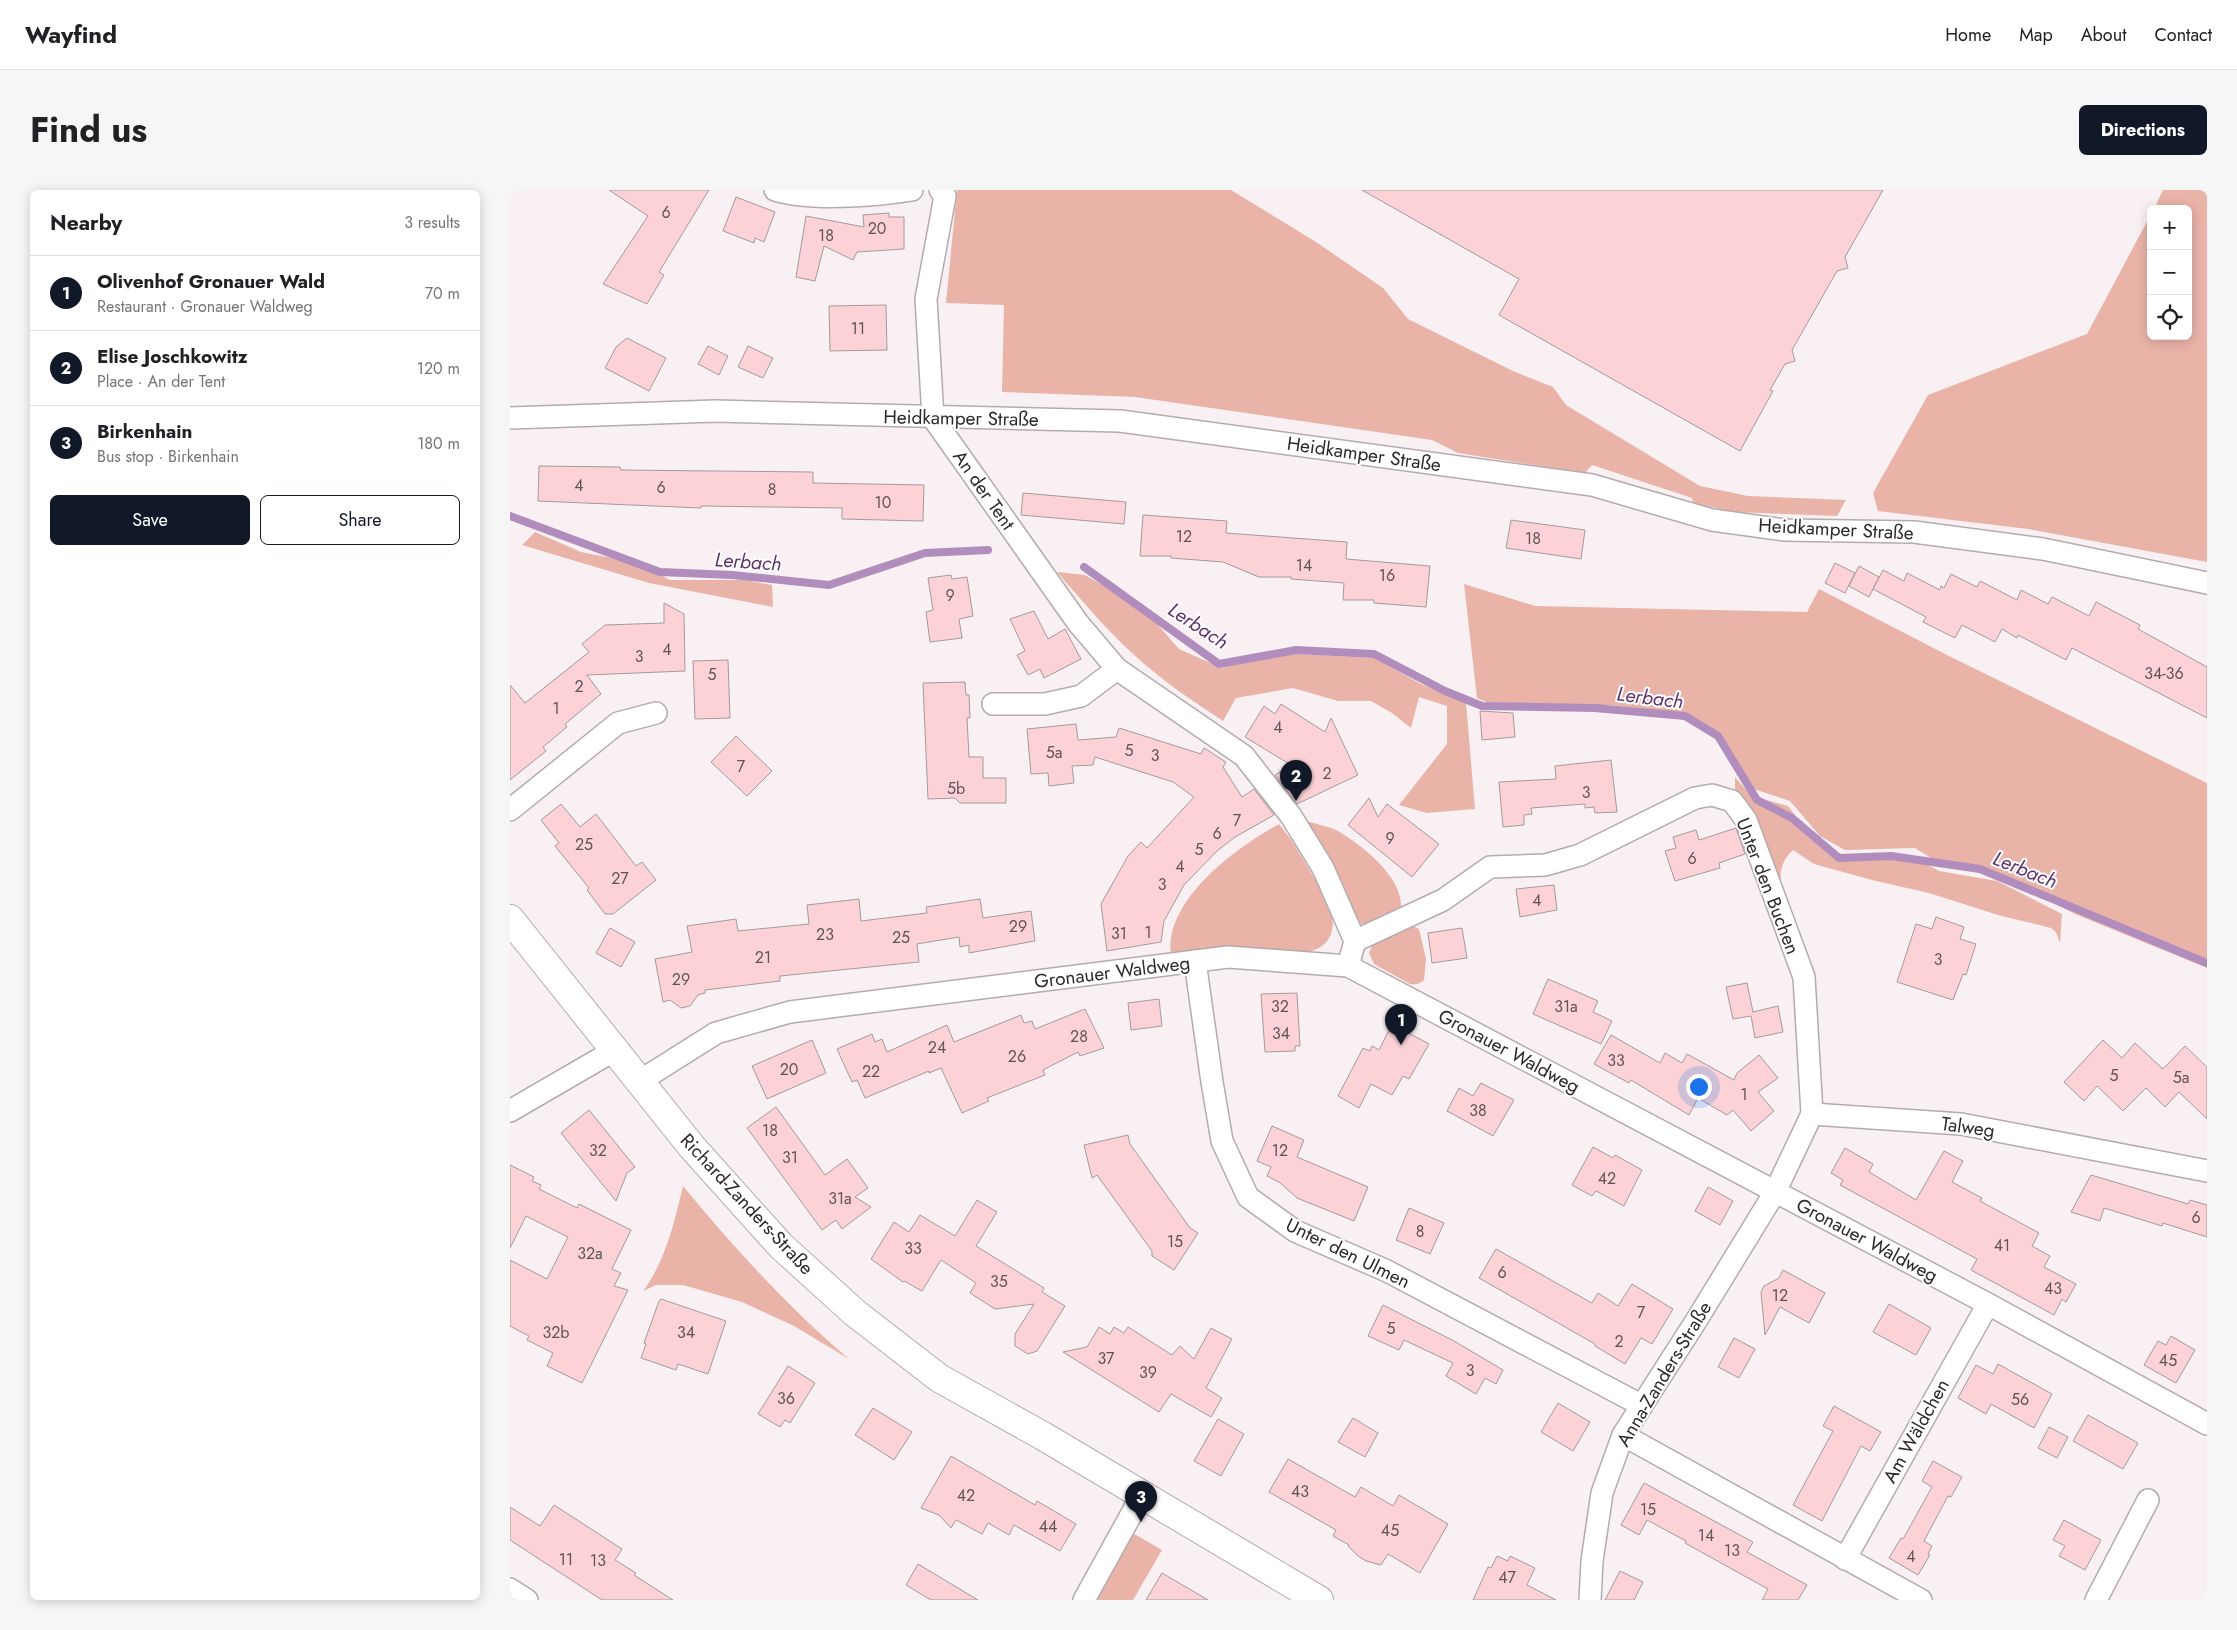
<!DOCTYPE html>
<meta charset="utf-8">
<style>
:root{--surface:#fff;--page:#f6f6f6;--text:#202124;--muted:#757577;--line:#e0e0e0;--accent:#111827}
body{margin:0;font-family:Jost,sans-serif;background:var(--page);color:var(--text)}
.controls{position:absolute;right:15px;top:15px;display:grid;overflow:hidden;border-radius:8px;box-shadow:0 2px 12px #0003}
.controls button{width:45px;height:45px;display:grid;place-items:center;padding:0;border:0;border-bottom:1px solid var(--line);background:var(--surface);color:var(--text);font:25px sans-serif}
.you{position:absolute;left:1188px;top:896px;width:18px;height:18px;margin:-12px;border:4px solid #fff;border-radius:50%;background:#1a73e8;box-shadow:0 0 0 8px #1a73e833}
.badge{display:grid;place-items:center;width:32px;height:32px;border-radius:50%;background:var(--accent);color:#fff;font-size:16px;font-weight:700}
.pin{position:absolute;translate:-50% -41px;filter:drop-shadow(0 1px 2px #0008)}
.pin::after{content:'';position:absolute;top:26px;width:18px;height:15px;background:inherit;clip-path:polygon(0 0,100% 0,50% 100%)}
.list{margin:0;padding:0;list-style:none}
h2{display:flex;justify-content:space-between;align-items:center;height:65px;margin:0;padding:0 20px;font-size:21px}
h2 small{font-size:16px;font-weight:400;color:var(--muted)}
.list li{display:grid;grid-template-columns:32px 1fr auto;gap:15px;align-items:center;box-sizing:border-box;height:75px;padding:0 20px;border-top:1px solid var(--line)}
.list b{display:block;font-size:19px;white-space:nowrap}
.list p{margin:0;font-size:16px;white-space:nowrap;color:var(--muted)}
.list em{font-size:16px;font-style:normal;color:var(--muted)}
.actions{display:flex;gap:10px;padding:15px 20px}
.actions a{flex:1;padding:11px 0;border:1px solid var(--accent);border-radius:8px;text-align:center;font-size:18px;color:var(--accent)}
.actions .main{background:var(--accent);color:#fff}
.icon{flex:none;width:28px;height:28px;fill:none;stroke:currentColor;stroke-width:2;stroke-linecap:round;stroke-linejoin:round}
.map{position:relative;flex:none;width:1697px;height:1410px;overflow:hidden;border-radius:8px}
header{display:flex;align-items:center;gap:30px;box-sizing:border-box;height:70px;padding:0 25px;background:var(--surface);border-bottom:1px solid var(--line)}
header strong{font-size:24px}
nav{display:flex;gap:28px;margin-inline-start:auto;font-size:18px}
.intro{display:flex;align-items:center;justify-content:space-between;box-sizing:border-box;height:120px;padding:0 30px}
h1{margin:0;font-size:35px}
.button{padding:12px 22px;border-radius:8px;background:var(--accent);color:#fff;font-size:18px;font-weight:700}
main{display:flex;gap:30px;padding:0 30px}
aside{flex:1;background:var(--surface);border-radius:8px;box-shadow:0 2px 12px #0003}
.map>svg:first-child{display:block}
</style>
<header>
<strong>Wayfind</strong>
<nav><a>Home</a><a>Map</a><a>About</a><a>Contact</a></nav>
</header>
<div class="intro"><h1>Find us</h1><a class="button">Directions</a></div>
<main>
<aside>
<h2>Nearby<small>3 results</small></h2>
<ul class="list">
<li><span class="badge">1</span><div><b>Olivenhof Gronauer Wald</b><p>Restaurant · Gronauer Waldweg</p></div><em>70 m</em></li>
<li><span class="badge">2</span><div><b>Elise Joschkowitz</b><p>Place · An der Tent</p></div><em>120 m</em></li>
<li><span class="badge">3</span><div><b>Birkenhain</b><p>Bus stop · Birkenhain</p></div><em>180 m</em></li>
</ul>
<div class="actions"><a class="main">Save</a><a>Share</a></div>
</aside>
<div class="map">
<svg width="1697" height="1410" viewBox="0 0 1697 1410">
<rect width="100%" height="100%" fill="#f9f0f3"/>
<!-- green -->
<g fill="#eab3a8">
<polygon points="447,0 721,0 806,52 873,98 898,129 1005,182 1043,197 1056,215 1190,296 1238,306 1336,310 1327,326 1224,322 1183,313 1182,308 1082,275 1075,283 948,263 922,250 625,207 492,202 494,115 436,113"/>
<polygon points="1653,0 1697,0 1697,372 1518,339 1368,321 1363,303 1418,205 1577,144 1641,24 1641,146 1678,146 1678,19 1644,19"/>
<polygon points="25,342 71,362 127,373 160,390 235,390 262,395 263,417 139,393 12,355"/>
<path d="M547 382 575 385 633 418 669 459 712 478 769 463 864 468 911 494 956 513 965 619 917 623 889 615 937 554V516L909 507 901 538 882 523 861 511H828L783 498 726 508 713 531C688 514 661 497 638 477 604 449 576 415 547 382Z"/>
<polygon points="954,394 1025,416 1297,422 1309,399 1439,466 1697,593 1697,778 1565,724 1490,685 1432,675 1405,658 1335,660 1310,646 1280,611 1238,597 1225,580 1207,546 1193,532 1174,524 1101,515 1041,519 983,515 967,508"/>
<path d="M1225 587 1237 601 1245 607 1278 616 1307 653 1331 670 1402 666 1429 681 1487 691 1552 724 1550 753 1546 742 1541 738 1488 725 1419 703 1362 690 1304 674 1283 660C1270 672 1270 683 1271 699L1225 603Z"/>
<path d="M796 631C806 634 817 636 826 640 851 654 893 687 891 717 879 728 860 738 844 732Z"/>
<path d="M769 634 782 651 820 714C826 736 824 757 797 762L732 759 661 766C653 710 727 657 769 634Z"/>
<path d="M901 735 909 739 916 769 914 790C910 794 906 795 900 794L864 774 859 763 864 751Z"/>
<path d="M173 996C224 1058 278 1117 339 1169L284 1136 232 1112 173 1095H146L133 1101C156 1070 164 1033 173 996Z"/>
<polygon points="621,1342 652,1360 623,1410 582,1410"/>
</g>
<g fill="none" stroke-linecap="round" stroke-linejoin="round">
<!-- stream -->
<g stroke="#b08dbc" stroke-width="8">
<polyline points="0,326 150,382 222,385 319,395 415,363 478,360"/>
<polyline points="574,377 709,474 786,460 864,464 935,501 972,516 1085,518 1175,526 1208,546 1247,610 1282,628 1329,668 1381,666 1470,679 1697,773"/>
</g>
</g>
<!-- building -->
<g fill="#fcd2d6" stroke="#a39a9b">
<polygon points="99,0 199,0 149,82 154,85 137,114 93,94 138,26"/>
<polygon points="852,0 1373,0 1335,67 1338,78 1327,81 1282,160 1285,171 1275,174 1260,200 1263,201 1230,261 989,125 1009,89"/>
<polygon points="226,7 265,22 254,52 245,48 244,53 213,41"/>
<polygon points="379,23 379,27 394,27 394,59 347,62 343,70 314,56 305,91 286,87 296,26 354,37 353,25"/>
<polygon points="376,115 377,160 320,161 319,116"/>
<polygon points="117,148 156,168 139,201 95,178 106,157"/>
<polygon points="198,156 218,166 209,185 188,174"/>
<polygon points="238,156 263,168 253,188 228,177"/>
<polygon points="29,276 110,277 111,280 303,282 303,293 414,295 413,331 332,329 332,318 191,316 191,318 28,311"/>
<polygon points="513,303 616,312 614,334 511,325"/>
<polygon points="633,325 717,331 716,343 837,352 836,369 920,376 916,417 864,413 864,410 833,410 834,393 781,389 781,387 749,387 713,372 661,368 661,366 630,366"/>
<polygon points="1001,330 1075,340 1071,369 996,358"/>
<polygon points="1325,373 1345,383 1335,403 1315,393"/>
<polygon points="1349,376 1369,387 1359,407 1339,396"/>
<polygon points="1373,380 1394,391 1397,383 1430,400 1431,396 1434,398 1441,384 1467,397 1470,391 1507,410 1511,400 1538,414 1542,407 1579,426 1586,412 1630,435 1628,439 1697,477 1697,528 1562,458 1556,470 1508,445 1507,448 1492,439 1485,452 1452,435 1445,448 1413,432 1416,427 1363,399"/>
<polygon points="441,385 442,389 457,387 463,426 449,429 452,448 420,452 416,422 423,420 418,388"/>
<polygon points="154,413 174,424 175,481 77,485 91,504 55,534 57,537 33,557 36,561 0,590 0,495 15,513 79,462 72,454 95,435 154,433"/>
<polygon points="524,421 538,449 555,439 571,469 534,488 530,479 518,485 507,465 515,461 500,429"/>
<polygon points="218,470 220,528 185,529 183,471"/>
<polygon points="455,492 456,505 459,505 460,528 457,528 459,567 473,567 473,588 496,588 496,613 450,613 445,608 418,609 413,493"/>
<polygon points="771,514 815,542 821,528 848,585 787,614 765,585 781,575 735,547 754,516 765,524"/>
<polygon points="970,521 1003,523 1005,547 972,550"/>
<polygon points="566,534 568,550 606,547 609,538 691,564 694,558 716,572 713,577 732,607 744,599 764,625 725,647 707,661 674,695 654,731 651,752 597,761 591,714 618,666 631,652 637,658 684,607 663,592 585,567 583,575 562,576 564,593 539,596 538,583 521,584 517,539"/>
<polygon points="226,546 262,581 237,606 201,572"/>
<polygon points="1101,570 1107,622 1085,623 1084,617 1075,618 1075,614 1021,618 1022,624 1014,625 1014,635 993,637 989,592 1046,589 1045,576"/>
<polygon points="859,608 868,627 877,614 929,654 902,687 838,635"/>
<polygon points="51,614 70,637 86,624 126,676 132,672 146,690 103,724 95,724 77,700 79,698 45,656 49,653 31,630"/>
<polygon points="1226,638 1235,664 1209,673 1210,678 1165,691 1155,661 1166,658 1163,647 1186,640 1189,650"/>
<polygon points="1044,695 1047,720 1010,727 1006,699"/>
<polygon points="349,709 351,731 417,723 416,717 470,709 473,728 521,721 525,751 459,763 459,755 450,757 449,747 407,754 409,772 270,786 270,791 195,800 195,803 188,805 180,816 171,818 160,810 153,812 145,769 182,762 177,736 226,729 228,741 299,734 297,715"/>
<polygon points="1426,727 1454,737 1450,749 1466,754 1456,785 1453,784 1443,810 1387,792 1406,734 1422,739"/>
<polygon points="100,738 125,752 111,777 86,763"/>
<polygon points="952,738 957,768 922,773 918,743"/>
<polygon points="1038,789 1088,811 1083,822 1102,831 1091,854 1023,824"/>
<polygon points="1237,793 1243,822 1268,816 1273,842 1245,848 1241,826 1223,829 1216,797"/>
<polygon points="787,803 790,856 785,856 785,861 755,862 751,804"/>
<polygon points="649,809 652,836 621,840 618,813"/>
<polygon points="575,819 594,858 570,866 568,862 533,880 535,885 477,908 479,911 452,923 431,878 419,883 419,881 355,908 347,890 342,892 327,859 362,844 365,852 372,849 377,862 437,835 444,852 511,825 514,833 522,831 525,839"/>
<polygon points="882,834 919,854 899,889 893,886 882,905 861,894 849,918 828,906 853,858 860,861 862,856 869,860"/>
<polygon points="1101,845 1150,873 1155,863 1172,873 1177,864 1224,890 1227,883 1249,865 1268,888 1248,902 1264,921 1241,941 1223,920 1217,925 1188,908 1179,925 1121,890 1119,893 1084,874"/>
<polygon points="302,850 316,883 257,909 242,876"/>
<polygon points="1593,850 1612,868 1625,853 1653,879 1675,856 1697,877 1697,929 1669,902 1655,917 1636,898 1613,921 1587,896 1574,911 1554,892"/>
<polygon points="971,893 1004,910 983,946 937,921 949,898 963,906"/>
<polygon points="266,917 315,985 337,969 358,998 345,1007 361,1017 332,1039 326,1030 312,1040 237,938"/>
<polygon points="79,920 125,977 117,983 106,1011 51,943"/>
<polygon points="762,936 794,950 787,967 858,997 844,1031 787,1008 769,992 757,986 761,977 747,971"/>
<polygon points="618,945 620,954 680,1038 688,1043 664,1080 642,1066 642,1061 587,985 582,988 574,955"/>
<polygon points="1083,957 1103,968 1105,965 1132,980 1114,1016 1086,1001 1082,1006 1062,995"/>
<polygon points="1335,958 1363,974 1359,982 1406,1010 1434,961 1453,971 1442,992 1472,1008 1470,1011 1529,1043 1522,1056 1540,1066 1534,1077 1566,1094 1556,1112 1552,1109 1544,1125 1461,1080 1467,1069 1330,995 1333,990 1321,983"/>
<polygon points="0,975 24,987 22,991 31,995 29,999 67,1018 69,1014 121,1040 102,1079 111,1083 104,1096 118,1100 72,1193 37,1176 43,1163 17,1150 19,1146 0,1136 0,1070 37,1089 58,1047 16,1026 0,1058"/>
<polygon points="1581,985 1678,1014 1680,1010 1697,1015 1697,1047 1653,1033 1652,1036 1594,1018 1590,1031 1561,1022"/>
<polygon points="1198,997 1223,1011 1210,1035 1185,1021"/>
<polygon points="467,1010 487,1022 466,1056 534,1098 532,1102 555,1116 527,1161 518,1164 505,1156 505,1144 524,1114 485,1119 460,1103 466,1093 431,1070 412,1101 394,1091 393,1092 361,1069 384,1032 399,1042 410,1025 445,1046"/>
<polygon points="899,1018 934,1033 920,1064 886,1050"/>
<polygon points="986,1059 1082,1113 1088,1103 1108,1116 1122,1094 1163,1119 1142,1154 1131,1148 1115,1174 1085,1156 1085,1154 969,1088"/>
<polygon points="1273,1080 1315,1103 1299,1133 1270,1117 1255,1145 1251,1102 1254,1096 1269,1088"/>
<polygon points="151,1109 216,1131 198,1184 168,1174 166,1180 131,1168 136,1154 134,1153 149,1111"/>
<polygon points="1379,1114 1421,1138 1406,1165 1363,1142"/>
<polygon points="873,1115 944,1151 993,1180 986,1194 975,1188 966,1204 936,1186 943,1173 894,1150 889,1160 858,1146"/>
<polygon points="589,1137 600,1144 604,1137 614,1143 618,1137 662,1165 670,1156 684,1169 701,1138 722,1149 696,1198 712,1208 701,1227 661,1204 649,1222 553,1162 577,1157"/>
<polygon points="1661,1146 1685,1160 1666,1193 1634,1175 1648,1151 1656,1155"/>
<polygon points="1224,1148 1245,1159 1229,1188 1208,1177"/>
<polygon points="1488,1174 1542,1204 1524,1238 1481,1214 1476,1224 1448,1208 1466,1175 1483,1184"/>
<polygon points="278,1176 305,1193 280,1233 275,1230 270,1237 248,1224"/>
<polygon points="1048,1213 1080,1232 1063,1261 1031,1242"/>
<polygon points="1324,1216 1371,1242 1360,1261 1351,1256 1312,1331 1283,1315 1323,1241 1313,1236"/>
<polygon points="363,1218 402,1242 384,1270 345,1245"/>
<polygon points="1578,1225 1628,1253 1613,1279 1563,1251"/>
<polygon points="843,1228 868,1243 855,1267 828,1252"/>
<polygon points="708,1229 734,1244 711,1286 684,1271"/>
<polygon points="1539,1237 1558,1247 1547,1268 1528,1258"/>
<polygon points="441,1266 525,1315 527,1311 566,1334 550,1361 504,1335 499,1345 478,1333 472,1344 446,1330 441,1338 429,1325 411,1318"/>
<polygon points="778,1269 845,1307 851,1297 883,1316 889,1305 938,1334 910,1383 878,1364 871,1375 856,1371 848,1366 838,1356 839,1355 823,1346 826,1340 759,1302"/>
<polygon points="1423,1271 1452,1287 1441,1307 1438,1306 1414,1351 1422,1356 1418,1364 1420,1365 1408,1385 1379,1368 1391,1348 1393,1349 1422,1297 1412,1291"/>
<polygon points="1134,1293 1243,1352 1237,1362 1297,1395 1288,1410 1252,1410 1258,1399 1175,1353 1176,1351 1137,1330 1129,1345 1111,1335"/>
<polygon points="44,1315 112,1359 105,1370 126,1383 124,1385 163,1410 92,1410 0,1350 0,1317 30,1336"/>
<polygon points="1554,1330 1591,1350 1575,1380 1549,1366 1555,1356 1543,1350"/>
<polygon points="987,1366 998,1371 1000,1366 1025,1378 1017,1395 1046,1410 963,1410 978,1377 981,1378"/>
<polygon points="408,1374 468,1410 421,1410 396,1395"/>
<polygon points="1110,1381 1133,1392 1124,1410 1095,1410"/>
<polygon points="652,1383 698,1410 636,1410"/>
</g>
<g fill="none" stroke-linecap="round" stroke-linejoin="round">
<!-- street casing -->
<g stroke="#b4abae" stroke-width="24">
<g id="street">
<path d="M265 0C300 11 365 6 402 0"/>
<polyline points="430,0 435,6 416,109 423,228 568,433 607,479 734,566 781,626 813,678 845,751 838,776"/>
<polyline points="0,228 205,221 610,231 1082,295 1202,330 1275,340 1404,342 1533,359 1697,393"/>
<polyline points="483,514 535,514 571,506 607,479"/>
<polyline points="0,620 108,533 146,523"/>
<polyline points="845,751 933,710 980,677 1035,675 1070,665 1185,608 1202,605 1222,611 1236,630 1294,787 1302,924"/>
<polyline points="685,771 702,892 712,951 738,1007 785,1041 877,1081 1131,1215"/>
<polyline points="130,891 206,843 280,822 718,767 838,776 1478,1114 1697,1234"/>
<polyline points="0,921 105,860"/>
<polyline points="1113,1245 1411,1410"/>
<polyline points="1335,1369 1478,1114"/>
<polyline points="0,1399 17,1410"/>
<polyline points="574,1410 632,1305"/>
<polyline points="1080,1410 1082,1371 1092,1303 1113,1245 1186,1131 1265,1002 1302,924 1451,934 1697,981"/>
<polyline points="1586,1410 1638,1310"/>
</g>
</g>
<!-- secondary casing -->
<g stroke="#b4abae" stroke-width="30">
<polyline id="secondary" points="0,729 182,957 271,1056 345,1123 429,1188 533,1246 809,1410"/>
</g>
<!-- street -->
<use href="#street" stroke="#fff" stroke-width="21"/>
<!-- secondary -->
<use href="#secondary" stroke="#fff" stroke-width="28"/>
</g>
<g text-anchor="middle" dominant-baseline="central" stroke-width="4" stroke-linejoin="round" paint-order="stroke">
<!-- number labels -->
<g font-size="16" fill="#615356">
<text x="156" y="22">6</text>
<text x="367" y="38">20</text>
<text x="316" y="45">18</text>
<text x="348" y="138">11</text>
<text x="69" y="295">4</text>
<text x="151" y="297">6</text>
<text x="262" y="299">8</text>
<text x="373" y="312">10</text>
<text x="674" y="346">12</text>
<text x="1023" y="348">18</text>
<text x="794" y="375">14</text>
<text x="877" y="385">16</text>
<text x="440" y="405">9</text>
<text x="157" y="459">4</text>
<text x="129" y="466">3</text>
<text x="1654" y="483">34-36</text>
<text x="202" y="484">5</text>
<text x="69" y="496">2</text>
<text x="46" y="518">1</text>
<text x="768" y="537">4</text>
<text x="619" y="560">5</text>
<text x="544" y="562">5a</text>
<text x="645" y="565">3</text>
<text x="231" y="576">7</text>
<text x="817" y="583">2</text>
<text x="446" y="598">5b</text>
<text x="1076" y="602">3</text>
<text x="727" y="630">7</text>
<text x="707" y="643">6</text>
<text x="880" y="648">9</text>
<text x="74" y="654">25</text>
<text x="689" y="659">5</text>
<text x="1182" y="668">6</text>
<text x="670" y="676">4</text>
<text x="110" y="688">27</text>
<text x="652" y="694">3</text>
<text x="1027" y="710">4</text>
<text x="508" y="736">29</text>
<text x="638" y="742">1</text>
<text x="609" y="743">31</text>
<text x="315" y="744">23</text>
<text x="391" y="747">25</text>
<text x="253" y="767">21</text>
<text x="1428" y="769">3</text>
<text x="171" y="789">29</text>
<text x="770" y="816">32</text>
<text x="1056" y="816">31a</text>
<text x="771" y="843">34</text>
<text x="569" y="846">28</text>
<text x="427" y="857">24</text>
<text x="507" y="866">26</text>
<text x="1106" y="870">33</text>
<text x="279" y="879">20</text>
<text x="361" y="881">22</text>
<text x="1604" y="885">5</text>
<text x="1671" y="887">5a</text>
<text x="1234" y="904">1</text>
<text x="968" y="920">38</text>
<text x="260" y="940">18</text>
<text x="88" y="960">32</text>
<text x="770" y="960">12</text>
<text x="280" y="967">31</text>
<text x="1097" y="988">42</text>
<text x="330" y="1008">31a</text>
<text x="1686" y="1027">6</text>
<text x="910" y="1041">8</text>
<text x="665" y="1051">15</text>
<text x="1492" y="1055">41</text>
<text x="403" y="1058">33</text>
<text x="80" y="1063">32a</text>
<text x="992" y="1082">6</text>
<text x="489" y="1091">35</text>
<text x="1543" y="1098">43</text>
<text x="1270" y="1105">12</text>
<text x="1131" y="1122">7</text>
<text x="881" y="1138">5</text>
<text x="46" y="1142">32b</text>
<text x="176" y="1142">34</text>
<text x="1109" y="1151">2</text>
<text x="596" y="1168">37</text>
<text x="1658" y="1170">45</text>
<text x="960" y="1180">3</text>
<text x="638" y="1182">39</text>
<text x="276" y="1208">36</text>
<text x="1510" y="1209">56</text>
<text x="790" y="1301">43</text>
<text x="456" y="1305">42</text>
<text x="1138" y="1319">15</text>
<text x="538" y="1336">44</text>
<text x="880" y="1340">45</text>
<text x="1196" y="1345">14</text>
<text x="1222" y="1360">13</text>
<text x="1401" y="1366">4</text>
<text x="56" y="1369">11</text>
<text x="88" y="1370">13</text>
<text x="997" y="1387">47</text>
</g>
<!-- street labels -->
<g font-size="19" fill="#2d292b" stroke="#fff">
<text transform="translate(451 228) rotate(1)">Heidkamper Straße</text>
<text transform="translate(854 264) rotate(8)">Heidkamper Straße</text>
<text transform="translate(474 300) rotate(55)">An der Tent</text>
<text transform="translate(1326 339) rotate(3)">Heidkamper Straße</text>
<text transform="translate(1258 696) rotate(69)">Unter den Buchen</text>
<text transform="translate(602 782) rotate(-7)">Gronauer Waldweg</text>
<text transform="translate(999 861) rotate(28)">Gronauer Waldweg</text>
<text transform="translate(1458 937) rotate(8)">Talweg</text>
<text transform="translate(237 1014) rotate(47)">Richard-Zanders-Straße</text>
<text transform="translate(1357 1050) rotate(28)">Gronauer Waldweg</text>
<text transform="translate(838 1063) rotate(26)">Unter den Ulmen</text>
<text transform="translate(1154 1184) rotate(-59)">Anna-Zanders-Straße</text>
<text transform="translate(1406 1241) rotate(-61)">Am Wäldchen</text>
</g>
<!-- water labels -->
<g font-size="20" font-style="italic" fill="#5f326d" stroke="#fff">
<text transform="translate(238 372) rotate(4)">Lerbach</text>
<text transform="translate(688 436) rotate(33)">Lerbach</text>
<text transform="translate(1140 508) rotate(7)">Lerbach</text>
<text transform="translate(1515 680) rotate(22)">Lerbach</text>
</g>
</g>
</svg>
<div class="controls">
<button>+</button>
<button>−</button>
<button><svg class="icon" aria-label="locate" viewBox="0 0 24 24"><circle cx="12" cy="12" r="6"/><path d="M12 2v4M12 18v4M2 12h4M18 12h4"/></svg></button>
</div>
<div class="you"></div>
<div class="pin badge" style="left:891px;top:855px">1</div>
<div class="pin badge" style="left:786px;top:611px">2</div>
<div class="pin badge" style="left:631px;top:1332px">3</div>
</div>
</main>
